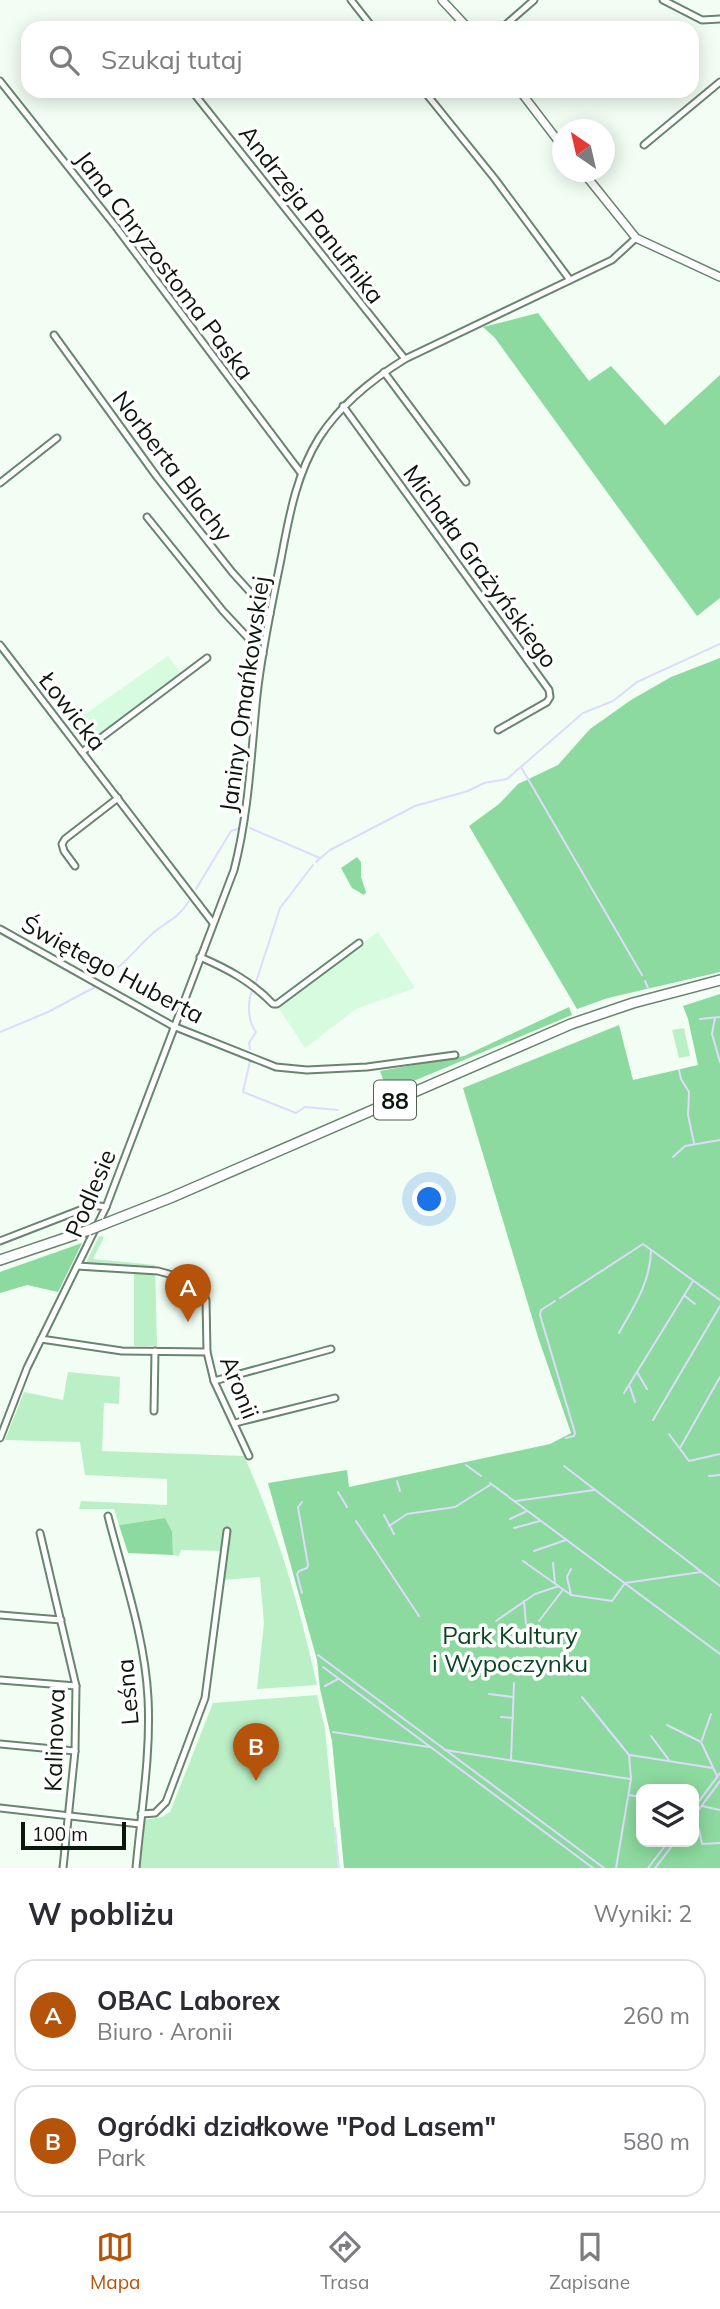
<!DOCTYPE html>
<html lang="pl">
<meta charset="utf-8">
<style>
:root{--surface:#fff;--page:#f2f2f3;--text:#2b2b33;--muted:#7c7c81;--line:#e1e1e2;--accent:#b45309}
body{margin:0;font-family:Mulish,sans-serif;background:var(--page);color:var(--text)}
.controls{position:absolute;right:21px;bottom:21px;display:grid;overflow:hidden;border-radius:14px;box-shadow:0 4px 18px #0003}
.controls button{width:63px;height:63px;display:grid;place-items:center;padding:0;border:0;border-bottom:2px solid var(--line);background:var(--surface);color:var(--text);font:35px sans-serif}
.compass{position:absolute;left:552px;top:119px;width:63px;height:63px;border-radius:50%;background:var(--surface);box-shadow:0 4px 18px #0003;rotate:326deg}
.scale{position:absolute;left:21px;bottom:18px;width:105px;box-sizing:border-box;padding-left:7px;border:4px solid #0b160e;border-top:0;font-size:19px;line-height:24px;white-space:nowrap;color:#0b160e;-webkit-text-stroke:5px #fff;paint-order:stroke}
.you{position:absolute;left:430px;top:1200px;width:24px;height:24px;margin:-18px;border:5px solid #fff;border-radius:50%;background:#1a73e8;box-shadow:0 0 0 10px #1a73e833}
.badge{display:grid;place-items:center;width:46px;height:46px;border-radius:50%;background:var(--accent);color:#fff;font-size:23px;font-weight:700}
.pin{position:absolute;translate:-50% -58px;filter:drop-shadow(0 2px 4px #0008)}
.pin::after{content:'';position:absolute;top:37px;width:24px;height:21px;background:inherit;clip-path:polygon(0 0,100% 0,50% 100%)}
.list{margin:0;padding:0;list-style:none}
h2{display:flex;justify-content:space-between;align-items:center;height:91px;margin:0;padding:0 28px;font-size:30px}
h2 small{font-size:23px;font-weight:400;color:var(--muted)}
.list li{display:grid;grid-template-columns:46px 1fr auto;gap:21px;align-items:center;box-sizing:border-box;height:112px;margin:0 14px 14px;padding:0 14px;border:2px solid var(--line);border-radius:21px}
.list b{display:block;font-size:26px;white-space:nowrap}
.list p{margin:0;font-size:23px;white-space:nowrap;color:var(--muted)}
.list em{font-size:23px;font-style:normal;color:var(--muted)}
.icon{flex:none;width:38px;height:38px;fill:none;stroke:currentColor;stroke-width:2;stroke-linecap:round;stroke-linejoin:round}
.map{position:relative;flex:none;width:720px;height:1868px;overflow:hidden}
.search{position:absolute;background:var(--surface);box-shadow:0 4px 18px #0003;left:21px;right:21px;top:21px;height:77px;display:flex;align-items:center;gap:18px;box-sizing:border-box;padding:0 24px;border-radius:21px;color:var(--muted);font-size:26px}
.sheet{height:343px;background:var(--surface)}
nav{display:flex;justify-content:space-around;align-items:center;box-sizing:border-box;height:98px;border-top:2px solid var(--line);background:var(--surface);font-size:19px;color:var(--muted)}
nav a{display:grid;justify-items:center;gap:4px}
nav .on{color:var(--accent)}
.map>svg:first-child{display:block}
</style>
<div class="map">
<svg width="720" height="1868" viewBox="0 0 720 1868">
<rect width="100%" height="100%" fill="#f2fef4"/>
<!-- built -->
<g fill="#d7fbde">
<polygon points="168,656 183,676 85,747 68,726"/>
<polygon points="378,932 415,988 356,1009 305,1048 278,1007"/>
</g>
<!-- green -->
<g fill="#bbefc6">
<polygon points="684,1028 690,1056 679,1058 672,1030"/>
<polygon points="99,1236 104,1237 93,1259 155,1265 157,1346 134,1346 134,1272 82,1271"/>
<path d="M68 1372 120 1377 119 1404 104 1403 102 1451 244 1456C278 1532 299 1604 317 1685L257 1689 264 1623 260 1577 223 1580 222 1551 181 1550 179 1556 173 1555 172 1531 165 1518 119 1525 114 1509H79L81 1501 167 1505V1479L85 1475 80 1442 5 1440 24 1392 63 1400Z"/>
<polygon points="317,1695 325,1729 338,1868 140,1868 145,1820 162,1817 170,1812 213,1703"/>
</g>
<!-- forest -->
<g fill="#8cda9f" fill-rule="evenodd">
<polygon points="538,313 589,381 611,366 665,425 720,375 720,598 697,616 495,338 483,327"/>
<polygon points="720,658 720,972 608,998 577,1009 469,826 499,804 518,784 558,765 590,729 631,700 671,677"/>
<polygon points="357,857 361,862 361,877 366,892 364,895 352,888 341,868"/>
<path d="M720 994V1868H344L332 1741 320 1689 317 1660 268 1483 347 1470 349 1487 550 1444 571 1433 538 1337 463 1088 619 1025 633 1080 698 1065 688 1019 683 1006ZM641 1789H694V1842H641Z"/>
<polygon points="569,1007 572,1015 416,1080 386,1088 380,1071 464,1056"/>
<polygon points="82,1243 58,1292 27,1285 0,1293 0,1272"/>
<polygon points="165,1518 172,1531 173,1555 128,1553 119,1525"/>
</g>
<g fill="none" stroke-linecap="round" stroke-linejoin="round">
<!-- stream -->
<g stroke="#dedbfd" stroke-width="2">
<polyline points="521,767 642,975"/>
<polyline points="250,828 320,858"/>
<polyline points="316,862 330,850 415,806 468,791 484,783 507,779 583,713 613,701 637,682 720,644"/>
<polyline points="196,889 231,831 240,828"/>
<path d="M112 972C128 961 138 946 152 934 168 920 177 920 189 901"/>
<polyline points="645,981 648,988"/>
<polyline points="256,982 280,908 313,865"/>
<polyline points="715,1018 712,1034 720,1062"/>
<polyline points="700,1019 720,1017"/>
<polyline points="0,1032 48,1012 95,987"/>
<path d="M250 1049 249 1043 256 1032C248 1022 247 1003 252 991"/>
<polyline points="250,1061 243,1092 296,1113 305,1107 338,1110"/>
<polyline points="679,1070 681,1079 689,1092 688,1115 694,1143"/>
<polyline points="673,1157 685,1146 720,1140"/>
<polyline points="685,1296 695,1304"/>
<polyline points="560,1298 643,1244 720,1300"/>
<polyline points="555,1301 541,1310 540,1315 575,1433 574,1436 566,1438"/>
<path d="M619 1333C634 1306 650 1283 651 1251"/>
<polyline points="637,1372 647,1389"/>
<polyline points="630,1387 635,1402"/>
<polyline points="624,1393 693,1281"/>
<polyline points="653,1420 720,1306"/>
<polyline points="669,1434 689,1461 720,1454"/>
<polyline points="680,1448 720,1377"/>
<polyline points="466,1465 481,1476"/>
<polyline points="564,1466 720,1586"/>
<polyline points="709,1476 720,1475"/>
<polyline points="397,1481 400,1491"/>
<polyline points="490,1483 720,1654"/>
<polyline points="338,1492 347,1507"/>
<polyline points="516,1501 594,1490"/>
<polyline points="384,1515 394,1534"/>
<polyline points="510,1519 527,1511"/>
<polyline points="356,1521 419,1616"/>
<polyline points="389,1526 407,1514 455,1507 490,1485"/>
<polyline points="514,1528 540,1521"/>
<polyline points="534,1551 566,1540"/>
<polyline points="523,1561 571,1595 612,1601 625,1583 701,1572"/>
<polyline points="553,1563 555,1583"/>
<polyline points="302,1593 297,1574 299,1571 307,1568 308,1565 298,1507 302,1502"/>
<polyline points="571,1595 567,1577 571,1569"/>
<polyline points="524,1601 526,1624"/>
<polyline points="496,1621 535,1594 559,1586"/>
<polyline points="539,1621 562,1591"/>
<polyline points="318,1655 604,1868"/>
<polyline points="323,1667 593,1868"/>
<polyline points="325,1686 338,1679"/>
<polyline points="489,1694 513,1697"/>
<polyline points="582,1697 629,1755 631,1779 616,1868"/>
<polyline points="501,1717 513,1718"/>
<polyline points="667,1725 701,1742 717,1776"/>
<polyline points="333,1732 429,1747"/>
<polyline points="651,1736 669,1760"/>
<polyline points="702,1740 711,1714"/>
<polyline points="445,1750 630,1779"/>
<polyline points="630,1755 713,1768"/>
<polyline points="511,1759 514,1683"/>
<polyline points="629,1795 641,1797"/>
<polyline points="702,1806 720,1810"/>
<polyline points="694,1808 720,1773"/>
<polyline points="694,1816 720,1781"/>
<polyline points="335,1828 339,1868"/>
<polyline points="699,1829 702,1844 720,1843"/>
<polyline points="648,1868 668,1842"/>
<polyline points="655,1868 675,1842"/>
</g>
<!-- minor casing -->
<g stroke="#69846f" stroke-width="9">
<g id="minor">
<polyline points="351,0 373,28"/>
<polyline points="663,0 702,20 720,19"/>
<polyline points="502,28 534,0"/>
<polyline points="0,81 116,227 301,473"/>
<polyline points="192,91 405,359"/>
<polyline points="424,91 495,179 570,280"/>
<polyline points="644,145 720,82"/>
<polyline points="54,335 157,477 232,572 270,614"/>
<polyline points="384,372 466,482"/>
<polyline points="343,406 549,690 550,697 547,702 498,730"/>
<polyline points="0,483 57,438"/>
<polyline points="147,517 223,611 263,654"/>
<polyline points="0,645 213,923"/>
<polyline points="82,752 207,658"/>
<polyline points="75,866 64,851 62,844 65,839 118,798"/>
<polyline points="0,929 173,1026 276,1067 307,1070 367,1067 455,1055"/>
<path d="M200 957C228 969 252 982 273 1004H277L359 943"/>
<polyline points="0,1241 93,1205 106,1207"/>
<polyline points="77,1266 158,1271 187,1279 202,1289 206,1300 207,1352 214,1381 249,1456"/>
<polyline points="41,1339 122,1351 207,1352"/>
<polyline points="214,1381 331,1349"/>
<polyline points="154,1411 155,1351"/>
<polyline points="235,1423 335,1398"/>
<path d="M0 1438 27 1368 106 1207 234 870C249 812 251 754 257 695 262 649 272 604 281 559 289 517 296 475 319 438 341 404 371 380 405 359L612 260 636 238"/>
<path d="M108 1516C123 1575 145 1637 148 1698 151 1755 141 1812 136 1868"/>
<polyline points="40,1533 76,1686 75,1751 63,1868"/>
<polyline points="0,1615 61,1620"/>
<polyline points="0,1680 76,1686"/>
<polyline points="0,1744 75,1751"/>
<polyline points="0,1808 140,1824"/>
<polyline points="141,1814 155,1813 166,1802 205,1698 227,1531"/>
</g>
</g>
<!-- tertiary casing -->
<g stroke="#69846f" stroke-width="10">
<g id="tertiary">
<polyline points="442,0 468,28"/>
<polyline points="520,91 562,146"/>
<polyline points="583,172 636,238 720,277"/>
</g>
</g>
<!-- primary casing -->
<g stroke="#69846f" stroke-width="12">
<g id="primary">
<polyline points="104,1224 170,1198 571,1024 633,1003 720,980"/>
<polyline points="0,1260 89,1230"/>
</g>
</g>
<!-- minor -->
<use href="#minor" stroke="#fff" stroke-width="5"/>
<!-- tertiary -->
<use href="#tertiary" stroke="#fff" stroke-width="7"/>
<!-- primary -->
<use href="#primary" stroke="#fff" stroke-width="9"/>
<!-- primary-bridge casing -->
<g stroke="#69846f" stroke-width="12" stroke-linecap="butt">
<polyline id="primary-bridge" points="89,1230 104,1224"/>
</g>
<!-- primary-bridge -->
<use href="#primary-bridge" stroke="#fff" stroke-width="9"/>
</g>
<g text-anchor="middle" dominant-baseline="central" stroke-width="7" stroke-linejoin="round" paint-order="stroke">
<!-- shield labels -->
<rect fill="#fff" stroke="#545c56" stroke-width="2" x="374" y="1080.5" width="42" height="39" rx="5"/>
<g font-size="23" font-weight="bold" fill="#0b160e">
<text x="395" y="1100">88</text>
</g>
<!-- street labels -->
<g font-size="24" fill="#0b160e" stroke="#fff">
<text transform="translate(312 214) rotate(52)">Andrzeja Panufnika</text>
<text transform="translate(165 265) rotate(53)">Jana Chryzostoma Paska</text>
<text transform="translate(173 466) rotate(53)">Norberta Blachy</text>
<text transform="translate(481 566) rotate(54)">Michała Grażyńskiego</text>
<text transform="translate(244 694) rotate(-82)">Janiny Omańkowskiej</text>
<text transform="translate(73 711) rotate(52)">Łowicka</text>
<text transform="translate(113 969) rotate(28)">Świętego Huberta</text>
<text transform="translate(90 1193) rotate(-67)">Podlesie</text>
<text transform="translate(240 1387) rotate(68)">Aronii</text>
<text transform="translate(127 1692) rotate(-95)">Leśna</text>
<text transform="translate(54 1740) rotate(-88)">Kalinowa</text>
</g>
<!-- park labels -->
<g font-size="24" fill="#0a4621" stroke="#fff">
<text x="510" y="1635">Park Kultury<tspan x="510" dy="28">i Wypoczynku</tspan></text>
</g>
</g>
</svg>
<div class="controls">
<button><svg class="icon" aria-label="layers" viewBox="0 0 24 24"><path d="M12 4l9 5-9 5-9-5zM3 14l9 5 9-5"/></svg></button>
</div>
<svg class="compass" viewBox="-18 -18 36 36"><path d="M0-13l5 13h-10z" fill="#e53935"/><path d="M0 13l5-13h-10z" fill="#7c7c81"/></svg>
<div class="scale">100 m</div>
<div class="you"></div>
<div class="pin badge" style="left:188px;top:1322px">A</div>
<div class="pin badge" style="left:256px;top:1781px">B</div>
<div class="search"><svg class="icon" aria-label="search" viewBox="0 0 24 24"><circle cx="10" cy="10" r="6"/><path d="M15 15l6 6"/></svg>Szukaj tutaj</div>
</div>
<section class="sheet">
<h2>W pobliżu<small>Wyniki: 2</small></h2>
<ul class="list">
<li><span class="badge">A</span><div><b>OBAC Laborex</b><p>Biuro · Aronii</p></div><em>260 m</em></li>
<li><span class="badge">B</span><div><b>Ogródki działkowe &quot;Pod Lasem&quot;</b><p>Park</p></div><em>580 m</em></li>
</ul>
</section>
<nav>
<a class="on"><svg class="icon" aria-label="map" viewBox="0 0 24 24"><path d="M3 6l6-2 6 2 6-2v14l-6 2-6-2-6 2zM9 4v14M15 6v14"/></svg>Mapa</a>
<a><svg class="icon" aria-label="directions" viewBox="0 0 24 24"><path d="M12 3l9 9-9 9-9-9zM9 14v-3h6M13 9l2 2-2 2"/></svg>Trasa</a>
<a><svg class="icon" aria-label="saved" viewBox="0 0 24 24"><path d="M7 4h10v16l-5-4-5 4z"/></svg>Zapisane</a>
</nav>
